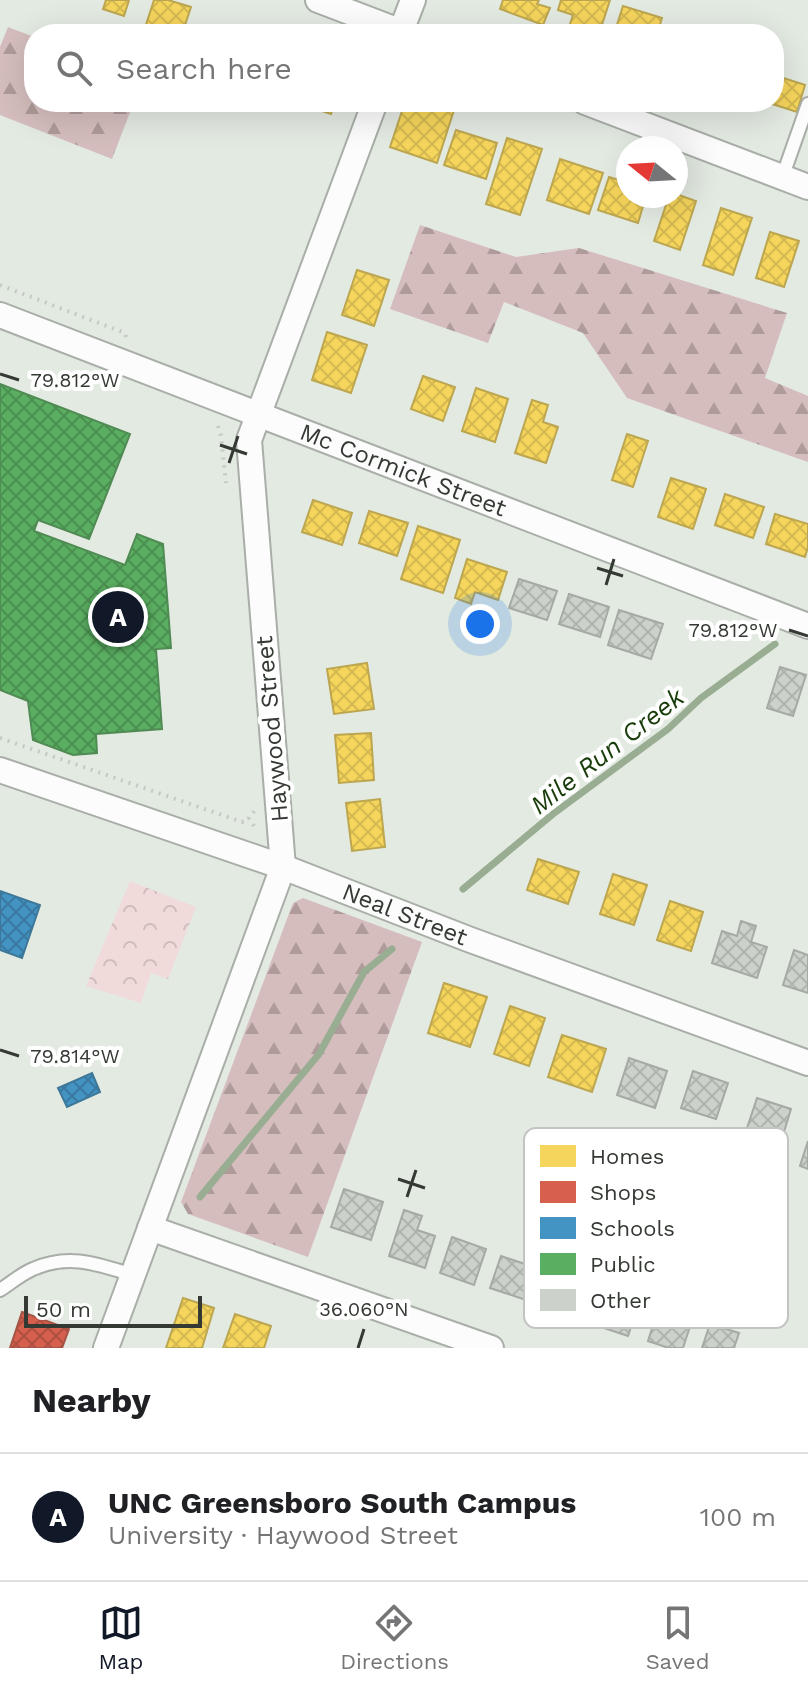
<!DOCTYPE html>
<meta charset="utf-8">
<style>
:root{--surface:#fff;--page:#f6f6f6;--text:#202124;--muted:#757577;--line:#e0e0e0;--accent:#111827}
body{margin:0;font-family:"Work Sans",sans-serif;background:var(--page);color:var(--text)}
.compass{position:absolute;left:616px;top:136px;width:72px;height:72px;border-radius:50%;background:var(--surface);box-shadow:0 8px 32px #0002;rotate:288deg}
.scale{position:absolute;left:24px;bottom:20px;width:178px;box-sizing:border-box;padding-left:8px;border:4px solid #343933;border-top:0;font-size:22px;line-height:28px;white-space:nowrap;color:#343933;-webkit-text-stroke:6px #fff;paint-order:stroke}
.you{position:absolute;left:480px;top:624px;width:28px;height:28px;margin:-20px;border:6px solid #fff;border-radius:50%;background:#1a73e8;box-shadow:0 0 0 12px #1a73e833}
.badge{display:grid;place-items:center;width:52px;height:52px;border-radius:50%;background:var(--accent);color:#fff;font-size:26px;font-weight:700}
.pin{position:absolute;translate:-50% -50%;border:4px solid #fff;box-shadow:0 2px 8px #0006}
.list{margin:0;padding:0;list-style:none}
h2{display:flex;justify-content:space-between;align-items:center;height:104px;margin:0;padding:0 32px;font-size:34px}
h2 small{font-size:26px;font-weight:400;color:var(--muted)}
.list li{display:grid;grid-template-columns:52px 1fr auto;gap:24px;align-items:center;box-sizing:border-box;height:128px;padding:0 32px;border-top:2px solid var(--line)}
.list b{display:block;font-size:30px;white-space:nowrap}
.list p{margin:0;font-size:26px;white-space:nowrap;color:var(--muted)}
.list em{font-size:26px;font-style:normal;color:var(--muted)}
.icon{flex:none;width:44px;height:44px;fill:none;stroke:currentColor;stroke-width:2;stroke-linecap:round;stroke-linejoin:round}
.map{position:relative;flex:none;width:808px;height:1348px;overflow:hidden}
.search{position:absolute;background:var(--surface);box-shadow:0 8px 32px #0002;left:24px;right:24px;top:24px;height:88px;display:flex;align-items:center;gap:20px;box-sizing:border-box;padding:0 28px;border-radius:32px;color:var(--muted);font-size:30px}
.sheet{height:232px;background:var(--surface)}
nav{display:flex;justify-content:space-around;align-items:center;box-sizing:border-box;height:112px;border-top:2px solid var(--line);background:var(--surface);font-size:22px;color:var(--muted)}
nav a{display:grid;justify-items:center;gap:4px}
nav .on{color:var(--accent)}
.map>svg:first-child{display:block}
</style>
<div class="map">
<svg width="808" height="1348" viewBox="0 0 808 1348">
<defs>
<pattern id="forest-firs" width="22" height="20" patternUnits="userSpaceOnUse" patternTransform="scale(2)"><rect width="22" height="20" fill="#d5bdbd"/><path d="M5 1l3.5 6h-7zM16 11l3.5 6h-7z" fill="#ae9b9a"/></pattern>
<pattern id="park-crowns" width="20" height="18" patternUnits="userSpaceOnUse" patternTransform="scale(2)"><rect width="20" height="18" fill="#f1dbda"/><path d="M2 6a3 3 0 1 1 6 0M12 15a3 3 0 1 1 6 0" fill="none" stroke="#cfbdbc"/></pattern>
<pattern id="homes-cross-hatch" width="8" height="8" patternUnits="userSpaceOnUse" patternTransform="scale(2)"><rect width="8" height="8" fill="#f6d55c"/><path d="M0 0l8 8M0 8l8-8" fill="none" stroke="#d4b850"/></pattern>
<pattern id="shops-cross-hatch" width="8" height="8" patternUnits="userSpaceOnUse" patternTransform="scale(2)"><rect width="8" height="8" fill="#d6604d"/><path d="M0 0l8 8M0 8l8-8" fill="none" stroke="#ae5041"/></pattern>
<pattern id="schools-cross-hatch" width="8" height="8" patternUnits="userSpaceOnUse" patternTransform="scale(2)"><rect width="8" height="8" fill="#4393c3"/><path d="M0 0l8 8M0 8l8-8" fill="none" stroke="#39799f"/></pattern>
<pattern id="public-cross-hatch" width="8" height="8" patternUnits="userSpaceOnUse" patternTransform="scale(2)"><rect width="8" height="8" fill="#5aae61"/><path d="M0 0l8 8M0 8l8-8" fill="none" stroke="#4b8f51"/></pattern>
<pattern id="building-cross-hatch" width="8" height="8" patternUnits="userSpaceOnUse" patternTransform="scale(2)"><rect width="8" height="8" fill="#ccd1cb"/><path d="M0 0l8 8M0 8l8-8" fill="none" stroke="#b0b4af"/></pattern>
</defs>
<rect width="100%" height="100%" fill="#e3eae2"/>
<!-- forest -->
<g fill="url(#forest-firs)">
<polygon points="8,27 34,37 34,102 134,102 112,159 0,115 0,47"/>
<polygon points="420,225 516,257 579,248 787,313 765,378 808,396 808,462 627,398 583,333 504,302 488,343 390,309"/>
<polygon points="303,898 422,942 308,1257 188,1214 181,1202 293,903"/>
</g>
<!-- park -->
<polygon fill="url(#park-crowns)" points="130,881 196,907 168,979 151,973 141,1003 86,986"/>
<!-- homes -->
<g fill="url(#homes-cross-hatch)" stroke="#bca650" stroke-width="2">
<polygon points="106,0 129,0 124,16 103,9"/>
<polygon points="154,0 168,0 191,7 182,34 143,34"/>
<polygon points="503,0 539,0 537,4 550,8 543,25 500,9"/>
<polygon points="561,0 610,0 599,34 567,33 573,15 558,10"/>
<polygon points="623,6 662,18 657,34 614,34"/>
<polygon points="774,75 805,85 797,112 766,102 774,102"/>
<polygon points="295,102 335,102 331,114"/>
<polygon points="405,102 440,102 455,107 437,163 390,147"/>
<polygon points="456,130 497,143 486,179 444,165"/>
<polygon points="507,138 542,149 520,215 486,204"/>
<polygon points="560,159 603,173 589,214 547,200"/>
<polygon points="609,177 628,183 628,196 646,196 638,223 598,210"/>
<polygon points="676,194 696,201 680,250 654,241 669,196 676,196"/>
<polygon points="721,208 752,218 733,275 703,265"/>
<polygon points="770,232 799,241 784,287 756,278"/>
<polygon points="357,270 389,280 374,326 342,315"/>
<polygon points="327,332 367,345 351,393 312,380"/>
<polygon points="423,376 455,387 443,421 411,409"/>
<polygon points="476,388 508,399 495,442 462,431"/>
<polygon points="532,400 548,405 543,422 558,427 546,463 515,453"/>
<polygon points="627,434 648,441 633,487 612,480"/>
<polygon points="671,478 706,489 693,529 658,517"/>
<polygon points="725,494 764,507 753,538 715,525"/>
<polygon points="313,500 352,513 342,545 302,532"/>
<polygon points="369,511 408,523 397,556 359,543"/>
<polygon points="775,514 808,524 808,547 805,557 766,544"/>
<polygon points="418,526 460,540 443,593 401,579"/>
<polygon points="467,559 507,572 498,600 475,592 471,604 455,598"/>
<polygon points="367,663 374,709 334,714 327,669"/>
<polygon points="371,733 374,780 339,783 335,735"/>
<polygon points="380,799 385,847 352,851 346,803"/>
<polygon points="538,859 579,872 568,904 527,890"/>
<polygon points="613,874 647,885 634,925 600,914"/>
<polygon points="670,901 703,912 691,951 657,940"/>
<polygon points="444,983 487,997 470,1047 428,1033"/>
<polygon points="510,1006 545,1018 529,1066 494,1054"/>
<polygon points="562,1035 606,1049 592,1092 548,1077"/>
<polygon points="183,1298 214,1308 202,1348 166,1348"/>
<polygon points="235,1314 271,1326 264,1348 223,1348"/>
</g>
<!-- shops -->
<polygon fill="url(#shops-cross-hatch)" stroke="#a55445" stroke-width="2" points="22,1312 69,1329 62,1348 10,1348"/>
<!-- schools -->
<g fill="url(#schools-cross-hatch)" stroke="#3e7898" stroke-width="2">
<polygon points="0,891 40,905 22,958 0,950"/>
<polygon points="92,1073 100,1092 67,1107 58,1088"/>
</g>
<!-- public -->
<polygon fill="url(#public-cross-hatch)" stroke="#4f8b53" stroke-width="2" points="0,384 130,434 89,539 38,520 34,531 125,565 137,534 163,544 171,648 156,649 162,729 96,734 97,753 73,755 33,740 28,701 0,690"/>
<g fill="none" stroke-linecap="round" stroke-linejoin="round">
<!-- stream -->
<g stroke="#99ad93" stroke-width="7">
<polyline points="463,889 553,814 668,729 701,698 775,644"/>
<polyline points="200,1197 319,1054 364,972 392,949"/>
</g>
</g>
<!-- building -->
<g fill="url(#building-cross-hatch)" stroke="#a5aaa4" stroke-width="2">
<polygon points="519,579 557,591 547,620 509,608"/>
<polygon points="569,594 609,607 600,637 559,624"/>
<polygon points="619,610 663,624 651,659 608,645"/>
<polygon points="780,667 806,675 793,716 767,708"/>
<polygon points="741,921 756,926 751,942 767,947 757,978 712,963 722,931 737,936"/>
<polygon points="794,950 808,955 808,993 783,985"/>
<polygon points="629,1058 667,1071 655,1108 617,1095"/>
<polygon points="693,1071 728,1083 716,1119 681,1108"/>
<polygon points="757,1098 791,1109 780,1145 745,1134"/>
<polygon points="808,1141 808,1169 800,1166"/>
<polygon points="344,1189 383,1202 371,1240 331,1227"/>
<polygon points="404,1210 422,1216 417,1230 435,1236 425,1268 389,1256"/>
<polygon points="452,1237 486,1249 474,1285 440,1273"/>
<polygon points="501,1256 537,1268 526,1300 490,1288"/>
<polygon points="604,1295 638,1306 628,1336 595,1325"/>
<polygon points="660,1303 694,1314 683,1348 669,1348 648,1341"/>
<polygon points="710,1324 739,1333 734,1348 702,1348"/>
</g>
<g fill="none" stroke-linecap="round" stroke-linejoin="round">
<!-- lane casing -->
<g stroke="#a9aea8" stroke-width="16">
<g id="lane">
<polyline points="782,178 808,104"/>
<path d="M0 1290C11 1283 21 1274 33 1269 69 1253 97 1264 133 1275"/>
</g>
</g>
<!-- street casing -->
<g stroke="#a9aea8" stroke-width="28">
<g id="street">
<polyline points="318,0 407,34"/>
<polyline points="400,34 413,0"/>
<polyline points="585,102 808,187"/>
<path id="s1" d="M0 315 808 626"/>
<path id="s2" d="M0 770 283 867 468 939 808 1063"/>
<polyline points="150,1228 491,1348"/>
<polyline points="106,1348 283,867 249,440 375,102"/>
</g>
</g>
<!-- path -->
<g stroke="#c5c9c4" stroke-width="4" stroke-dasharray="2 6" stroke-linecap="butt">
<polyline points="0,285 125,333 126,337"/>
<polyline points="218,426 221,436 226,483"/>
<polyline points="0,738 242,822 249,818"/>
<polyline points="254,826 249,818 255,810"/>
</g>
<!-- lane -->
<use href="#lane" stroke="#fbfcfb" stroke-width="12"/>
<!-- street -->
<use href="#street" stroke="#fbfcfb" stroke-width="24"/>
</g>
<!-- ticks -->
<path fill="none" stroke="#343933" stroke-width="3" d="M0 374 19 380M220 445 247 454M229 463 238 436M597 568 623 576M606 585 614 559M789 630 808 636M0 1050 19 1056M398 1179 425 1188M407 1197 416 1170M358 1348 364 1329"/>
<g text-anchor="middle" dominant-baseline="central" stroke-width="8" stroke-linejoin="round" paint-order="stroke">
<!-- street labels -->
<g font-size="24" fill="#343933" stroke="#fff">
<text stroke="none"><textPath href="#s1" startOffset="432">Mc Cormick Street</textPath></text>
<text transform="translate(272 729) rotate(-95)">Haywood Street</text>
<text stroke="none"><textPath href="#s2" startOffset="430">Neal Street</textPath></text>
</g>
<!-- water labels -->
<g font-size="26" font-style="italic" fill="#193d0a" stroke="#fff">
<text transform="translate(607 751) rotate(-38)">Mile Run Creek</text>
</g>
</g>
<!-- legend -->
<rect x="524" y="1128" width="264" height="200" rx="12" fill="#fff" stroke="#c2c4c2" stroke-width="2"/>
<rect x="540" y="1145" width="36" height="22" fill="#f6d55c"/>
<rect x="540" y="1181" width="36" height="22" fill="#d6604d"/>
<rect x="540" y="1217" width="36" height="22" fill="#4393c3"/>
<rect x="540" y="1253" width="36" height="22" fill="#5aae61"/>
<rect x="540" y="1289" width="36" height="22" fill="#ccd1cb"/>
<g font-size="22" fill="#343933">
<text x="590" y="1164">Homes</text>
<text x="590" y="1200">Shops</text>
<text x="590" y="1236">Schools</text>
<text x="590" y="1272">Public</text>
<text x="590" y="1308">Other</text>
</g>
<g font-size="20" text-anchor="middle" fill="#343933" stroke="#fff" stroke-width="8" stroke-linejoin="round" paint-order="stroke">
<text x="75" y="387">79.812°W</text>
<text x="733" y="637">79.812°W</text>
<text x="75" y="1063">79.814°W</text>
<text x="364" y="1316">36.060°N</text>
</g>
</svg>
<svg class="compass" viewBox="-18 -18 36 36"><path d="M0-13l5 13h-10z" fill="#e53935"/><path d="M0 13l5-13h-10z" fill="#757577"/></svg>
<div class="scale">50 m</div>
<div class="you"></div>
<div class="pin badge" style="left:118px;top:617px">A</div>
<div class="search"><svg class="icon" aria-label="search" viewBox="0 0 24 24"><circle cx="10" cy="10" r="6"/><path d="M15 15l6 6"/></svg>Search here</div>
</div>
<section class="sheet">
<h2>Nearby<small></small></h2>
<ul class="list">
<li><span class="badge">A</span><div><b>UNC Greensboro South Campus</b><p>University · Haywood Street</p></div><em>100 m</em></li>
</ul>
</section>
<nav>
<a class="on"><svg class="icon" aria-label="map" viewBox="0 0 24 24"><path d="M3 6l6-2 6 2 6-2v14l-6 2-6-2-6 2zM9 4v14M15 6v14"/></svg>Map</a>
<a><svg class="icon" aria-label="directions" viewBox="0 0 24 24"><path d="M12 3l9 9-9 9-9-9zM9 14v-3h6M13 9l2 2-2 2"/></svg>Directions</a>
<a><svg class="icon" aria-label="saved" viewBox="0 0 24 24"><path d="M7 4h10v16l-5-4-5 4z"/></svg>Saved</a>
</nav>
